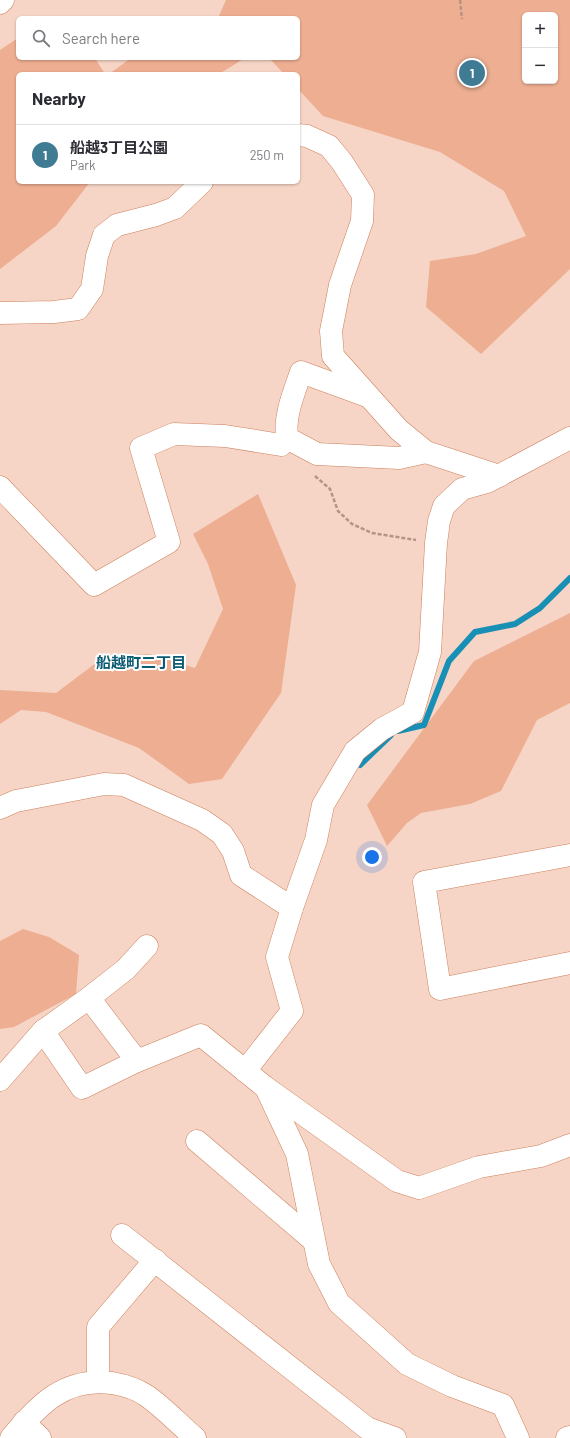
<!DOCTYPE html>
<meta charset="utf-8">
<style>
:root{--surface:#fff;--page:#f7f7f7;--text:#2b2b33;--muted:#7c7c81;--line:#e1e1e2;--accent:#3f7b92}
body{margin:0;font-family:Barlow,"Noto Sans JP",sans-serif;background:var(--page);color:var(--text)}
.controls{position:absolute;right:12px;top:12px;display:grid;overflow:hidden;border-radius:6px;box-shadow:0 1px 3px #0004}
.controls button{width:36px;height:36px;display:grid;place-items:center;padding:0;border:0;border-bottom:1px solid var(--line);background:var(--surface);color:var(--text);font:20px sans-serif}
.you{position:absolute;left:372px;top:857px;width:14px;height:14px;margin:-10px;border:3px solid #fff;border-radius:50%;background:#1a73e8;box-shadow:0 0 0 6px #1a73e833}
.badge{display:grid;place-items:center;width:26px;height:26px;border-radius:50%;background:var(--accent);color:#fff;font-size:13px;font-weight:700}
.pin{position:absolute;translate:-50% -50%;border:2px solid #fff;box-shadow:0 1px 4px #0006}
.list{margin:0;padding:0;list-style:none}
h2{display:flex;justify-content:space-between;align-items:center;height:52px;margin:0;padding:0 16px;font-size:17px}
h2 small{font-size:13px;font-weight:400;color:var(--muted)}
.list li{display:grid;grid-template-columns:26px 1fr auto;gap:12px;align-items:center;box-sizing:border-box;height:60px;padding:0 16px;border-top:1px solid var(--line)}
.list b{display:block;font-size:15px;white-space:nowrap}
.list p{margin:0;font-size:13px;white-space:nowrap;color:var(--muted)}
.list em{font-size:13px;font-style:normal;color:var(--muted)}
.icon{flex:none;width:22px;height:22px;fill:none;stroke:currentColor;stroke-width:2;stroke-linecap:round;stroke-linejoin:round}
.map{position:relative;flex:none;width:570px;height:1438px;overflow:hidden}
.search{position:absolute;background:var(--surface);box-shadow:0 1px 3px #0004;left:16px;top:16px;width:284px;height:44px;display:flex;align-items:center;gap:10px;box-sizing:border-box;padding:0 14px;border-radius:6px;color:var(--muted);font-size:15px}
.panel{position:absolute;background:var(--surface);box-shadow:0 1px 3px #0004;left:16px;top:72px;width:284px;height:112px;border-radius:6px}
.map>svg:first-child{display:block}
</style>
<div class="map">
<svg width="570" height="1438" viewBox="0 0 570 1438">
<rect width="100%" height="100%" fill="#f7d5c6"/>
<!-- green -->
<g fill="#edae92" fill-rule="evenodd">
<path d="M226 0H570V269L481 354 426 307 430 261 476 254 526 236 504 191 440 152 323 116 298 89V74H284L269 58H298V18H218ZM525 15H555V81H525Z"/>
<polygon points="18,38 18,58 95,58 105,74 18,74 18,182 90,182 56,226 0,269 0,50"/>
<polygon points="131,58 245,58 219,74 109,74"/>
<polygon points="258,494 296,585 281,693 222,779 189,784 139,748 46,712 21,710 0,724 0,690 56,693 104,657 149,654 195,668 223,609 208,564 193,534"/>
<polygon points="570,613 570,703 537,720 501,791 470,804 421,813 407,823 387,846 367,805 474,661"/>
<polygon points="23,929 49,937 79,955 76,994 14,1027 0,1029 0,941"/>
</g>
<g fill="none" stroke-linecap="round" stroke-linejoin="round">
<!-- stream -->
<g stroke="#1890b5" stroke-width="6">
<polyline points="398,731 424,725 449,661 475,632 515,624 540,608 570,578"/>
<polyline points="360,765 391,735"/>
</g>
<!-- minor casing -->
<g stroke="#cc805c" stroke-width="23">
<g id="minor">
<polyline points="0,3 3,0"/>
<polyline points="298,135 307,136 329,146 342,162 363,195 362,221 340,285 331,331 333,356 399,430 426,452 499,476"/>
<polyline points="0,313 54,312 78,309 92,289 97,256 104,235 117,225 156,215 175,208 202,182"/>
<polyline points="287,438 317,454 399,458 426,452"/>
<path d="M287 438C284 415 294 393 301 372L367 396"/>
<polyline points="0,487 94,585 169,542 141,448 174,434 225,436 281,445 287,438"/>
<polyline points="0,808 16,801 104,784 124,785 202,820 222,834 233,851 241,875 292,908"/>
<polyline points="570,855 424,882 440,989 570,963"/>
<polyline points="147,946 126,969 89,998 43,1031 82,1088 137,1061 201,1035 265,1087 397,1181 419,1188 479,1167 541,1156 570,1145"/>
<polyline points="89,998 137,1061"/>
<polyline points="245,1071 292,1011 277,957 292,908 316,840 323,805 355,751 382,729 413,712 430,652 436,543 439,521 444,506 462,489 487,482 570,438"/>
<polyline points="0,1080 43,1031"/>
<polyline points="266,1088 297,1154 319,1264 339,1303 407,1364 452,1386 503,1405 518,1438"/>
<polyline points="197,1141 314,1241"/>
<polyline points="122,1235 367,1428 395,1438"/>
<polyline points="98,1381 98,1327 155,1260"/>
<polyline points="24,1422 40,1438"/>
<path d="M11 1438C39 1404 65 1377 112 1383 124 1385 137 1389 147 1396 164 1408 179 1424 195 1438"/>
<polyline points="567,1438 570,1437"/>
</g>
</g>
<!-- path -->
<g stroke="#b59485" stroke-width="2.5" stroke-dasharray="4 2" stroke-linecap="butt">
<polyline points="460,0 462,19"/>
<polyline points="315,476 330,489 338,511 352,524 372,533 416,540"/>
</g>
<!-- minor -->
<use href="#minor" stroke="#fff" stroke-width="22"/>
</g>
<g text-anchor="middle" dominant-baseline="central" stroke-width="4" stroke-linejoin="round" paint-order="stroke">
<!-- neighbourhood labels -->
<g font-size="15" font-weight="bold" fill="#0c5b74" stroke="#fefefe">
<text x="141" y="662">船越町二丁目</text>
</g>
</g>
</svg>
<div class="controls">
<button>+</button>
<button>−</button>
</div>
<div class="you"></div>
<div class="pin badge" style="left:472px;top:73px">1</div>
<div class="search"><svg class="icon" aria-label="search" viewBox="0 0 24 24"><circle cx="10" cy="10" r="6"/><path d="M15 15l6 6"/></svg>Search here</div>
<section class="panel">
<h2>Nearby<small></small></h2>
<ul class="list">
<li><span class="badge">1</span><div><b>船越3丁目公園</b><p>Park</p></div><em>250 m</em></li>
</ul>
</section>
</div>
